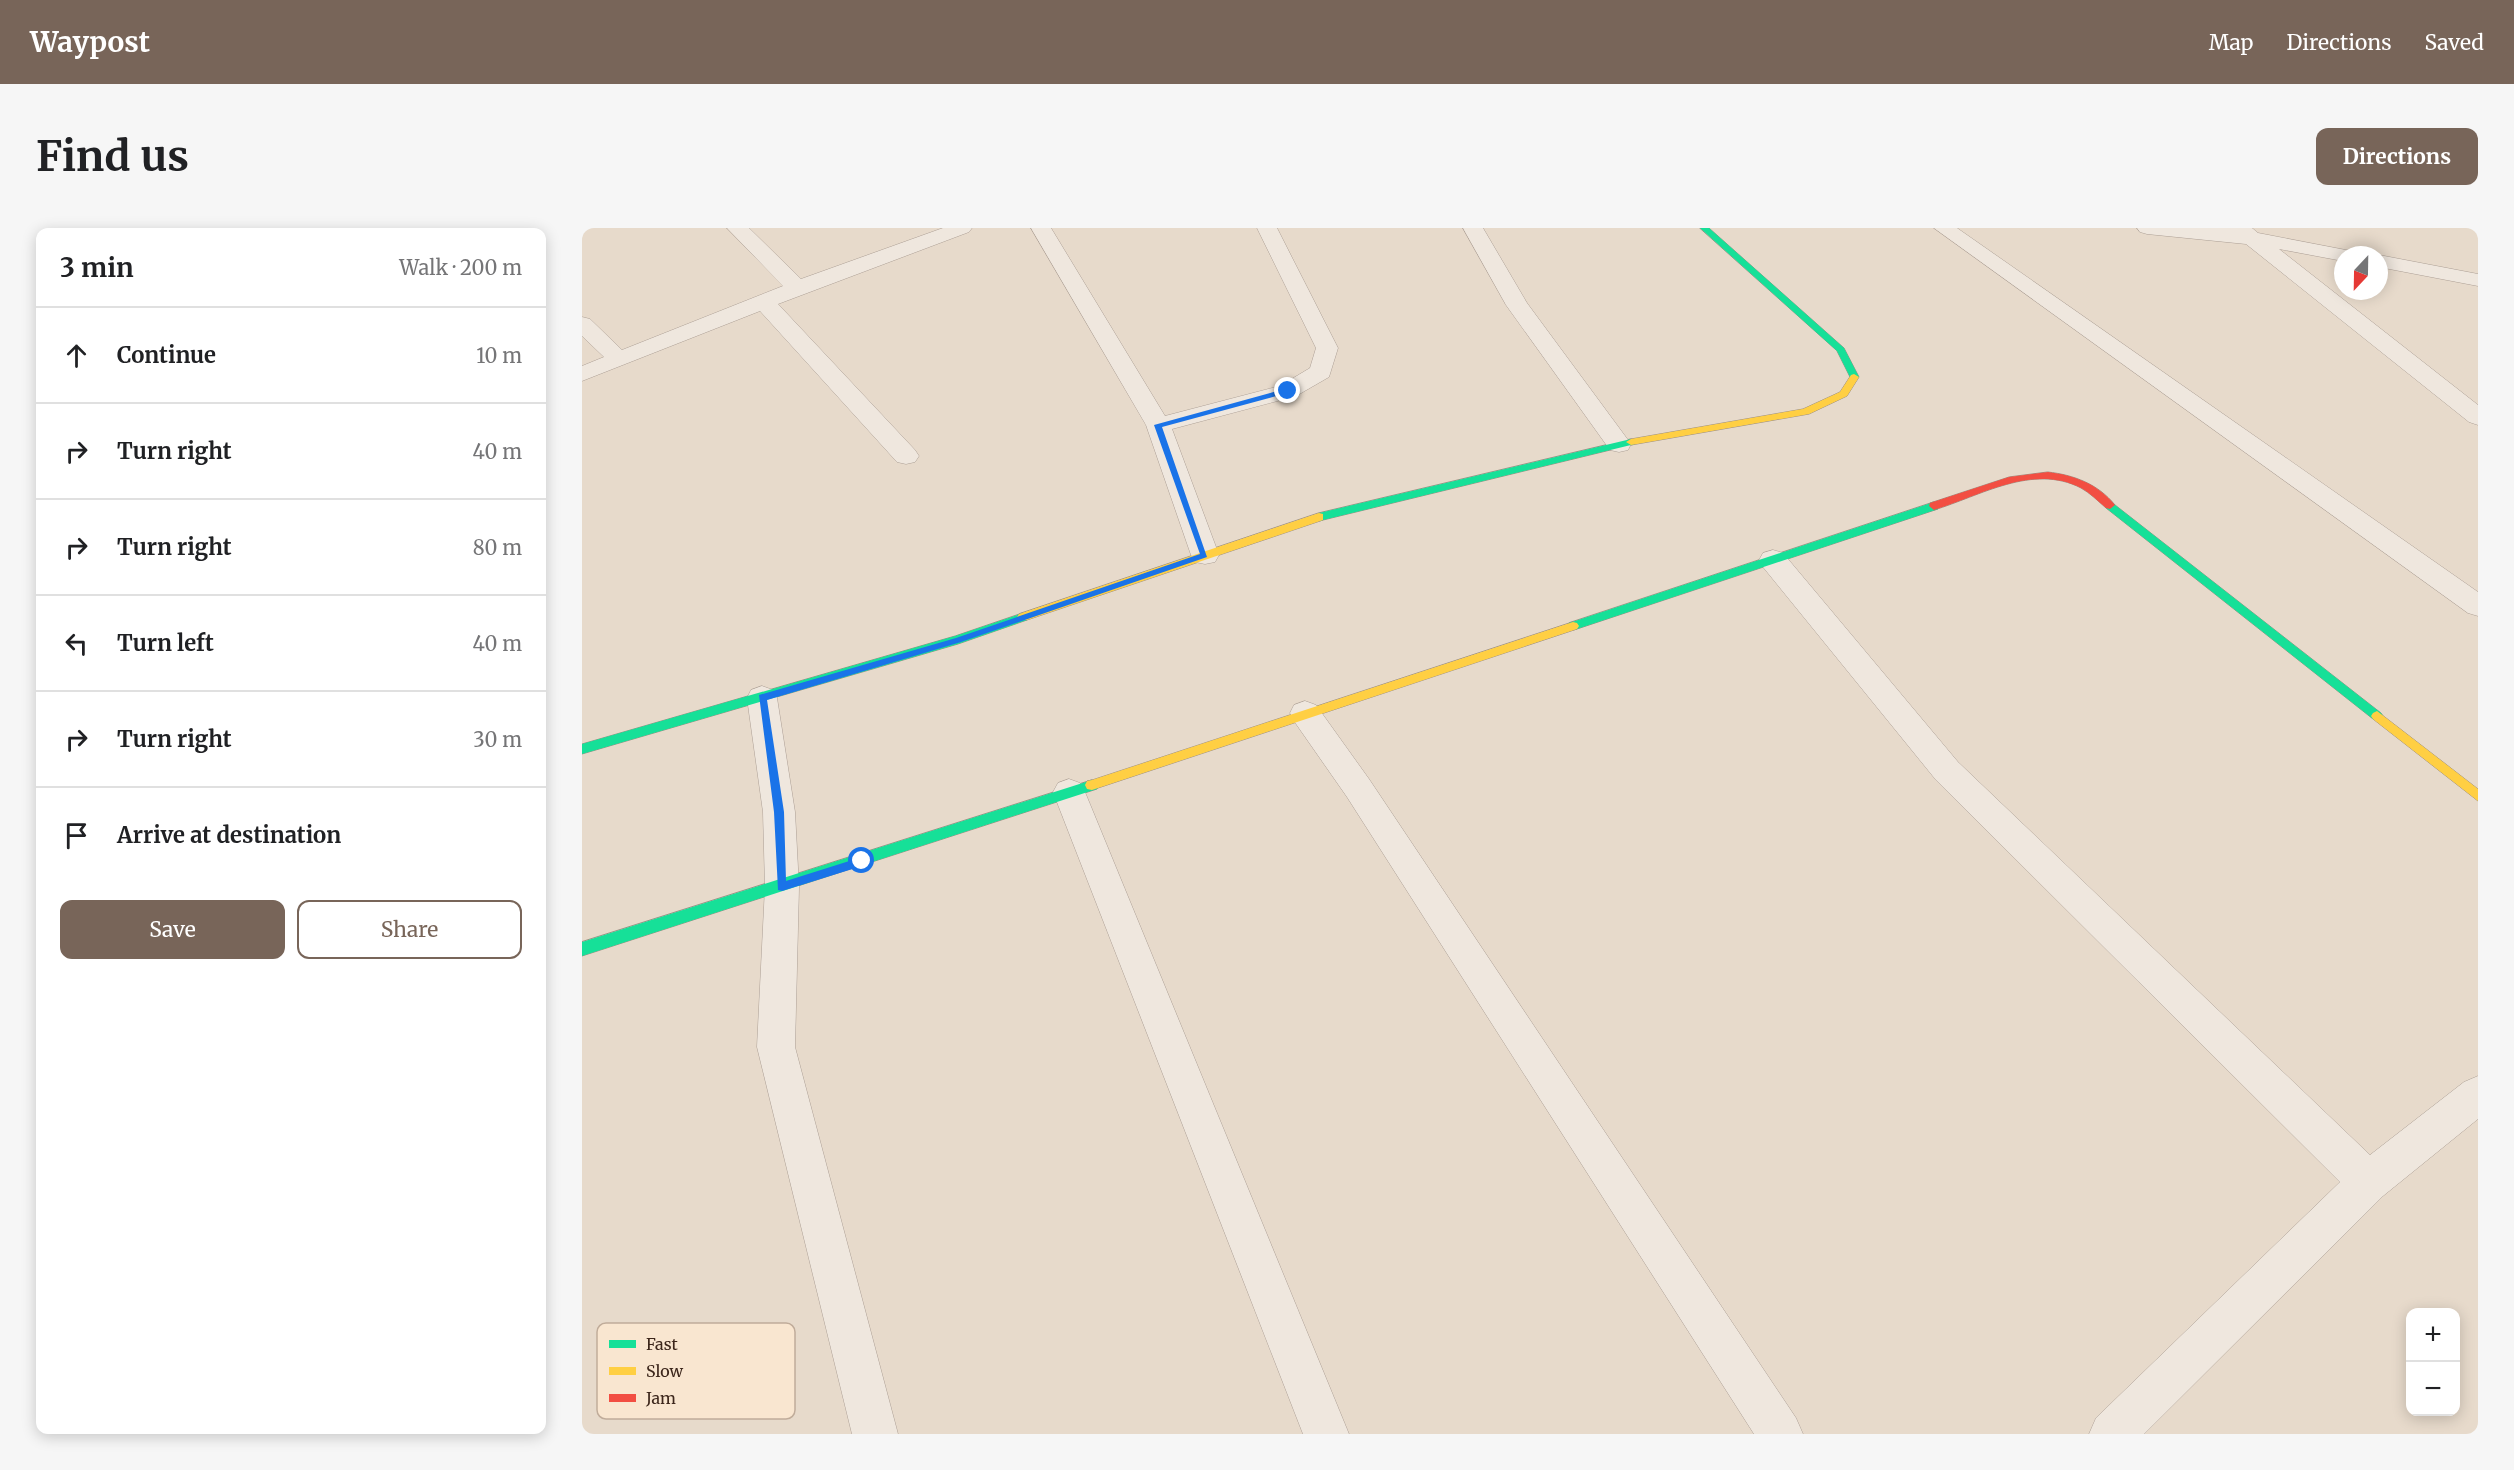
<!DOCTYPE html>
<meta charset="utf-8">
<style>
:root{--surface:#fff;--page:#f6f6f6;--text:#202124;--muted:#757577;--line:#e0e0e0;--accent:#786559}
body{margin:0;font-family:Merriweather,serif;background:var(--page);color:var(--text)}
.controls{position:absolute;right:18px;bottom:18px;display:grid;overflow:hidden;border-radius:12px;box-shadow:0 3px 15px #0003}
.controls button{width:54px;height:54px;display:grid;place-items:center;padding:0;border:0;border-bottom:2px solid var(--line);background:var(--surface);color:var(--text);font:30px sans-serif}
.compass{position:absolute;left:1752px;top:18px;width:54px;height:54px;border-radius:50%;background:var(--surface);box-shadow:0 3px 15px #0003;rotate:202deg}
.stop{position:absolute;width:18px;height:18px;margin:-14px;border:4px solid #1a73e8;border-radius:50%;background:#fff}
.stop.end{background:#1a73e8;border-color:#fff;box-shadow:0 2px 6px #0008}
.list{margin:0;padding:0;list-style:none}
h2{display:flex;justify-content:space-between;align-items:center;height:78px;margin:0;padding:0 24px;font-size:26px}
h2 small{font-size:20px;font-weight:400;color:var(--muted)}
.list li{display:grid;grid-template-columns:39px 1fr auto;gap:18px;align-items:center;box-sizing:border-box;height:96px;padding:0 24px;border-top:2px solid var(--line)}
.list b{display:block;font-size:22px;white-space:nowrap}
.list em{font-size:20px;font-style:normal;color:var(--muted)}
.actions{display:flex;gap:12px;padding:18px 24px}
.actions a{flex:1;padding:14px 0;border:2px solid var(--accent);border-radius:12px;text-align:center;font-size:21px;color:var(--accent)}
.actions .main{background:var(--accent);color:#fff}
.icon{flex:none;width:33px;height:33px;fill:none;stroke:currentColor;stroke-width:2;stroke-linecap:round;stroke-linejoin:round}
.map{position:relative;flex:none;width:1896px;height:1206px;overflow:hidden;border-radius:12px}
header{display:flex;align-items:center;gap:36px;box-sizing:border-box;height:84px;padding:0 30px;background:var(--accent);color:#fff}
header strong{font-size:28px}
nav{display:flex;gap:33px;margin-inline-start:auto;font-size:21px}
.intro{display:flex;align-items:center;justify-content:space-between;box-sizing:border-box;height:144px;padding:0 36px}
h1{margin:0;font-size:42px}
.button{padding:15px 27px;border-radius:12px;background:var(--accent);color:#fff;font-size:21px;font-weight:700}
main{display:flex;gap:36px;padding:0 36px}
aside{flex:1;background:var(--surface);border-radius:12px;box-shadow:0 3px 15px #0003}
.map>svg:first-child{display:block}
</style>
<header>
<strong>Waypost</strong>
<nav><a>Map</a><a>Directions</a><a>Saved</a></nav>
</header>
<div class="intro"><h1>Find us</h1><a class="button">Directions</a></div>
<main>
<aside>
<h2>3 min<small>Walk · 200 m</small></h2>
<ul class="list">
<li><svg class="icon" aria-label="ahead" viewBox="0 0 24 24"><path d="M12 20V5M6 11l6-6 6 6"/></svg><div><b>Continue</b></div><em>10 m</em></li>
<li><svg class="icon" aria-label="right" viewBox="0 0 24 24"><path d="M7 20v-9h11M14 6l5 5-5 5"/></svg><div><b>Turn right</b></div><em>40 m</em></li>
<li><svg class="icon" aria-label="right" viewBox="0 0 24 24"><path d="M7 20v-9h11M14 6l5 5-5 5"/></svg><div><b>Turn right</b></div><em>80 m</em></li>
<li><svg class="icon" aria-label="left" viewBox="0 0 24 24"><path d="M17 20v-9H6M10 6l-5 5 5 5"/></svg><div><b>Turn left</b></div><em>40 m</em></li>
<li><svg class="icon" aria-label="right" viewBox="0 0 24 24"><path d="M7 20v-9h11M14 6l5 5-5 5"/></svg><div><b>Turn right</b></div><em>30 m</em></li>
<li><svg class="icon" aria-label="arrive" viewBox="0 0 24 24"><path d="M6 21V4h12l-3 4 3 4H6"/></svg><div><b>Arrive at destination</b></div></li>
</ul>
<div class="actions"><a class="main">Save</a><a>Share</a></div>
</aside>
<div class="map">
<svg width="1896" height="1206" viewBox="0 0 1896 1206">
<rect width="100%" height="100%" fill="#e7dacb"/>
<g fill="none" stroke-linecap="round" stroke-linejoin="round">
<!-- street casing -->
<g stroke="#ac9f95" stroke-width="1">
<g id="street">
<polygon points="145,0 167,0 219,51 361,0 390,0 387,4 196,76 333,222 337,228 333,234 324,236 315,234 178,83 0,153 0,138 22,129 0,108 0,89 8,91 40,122 201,58"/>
<polygon points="449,0 469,0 583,188 698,158 728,140 734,120 675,0 695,0 756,120 747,149 714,168 590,201 637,327 633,334 623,336 613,334 609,327 564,197"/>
<polygon points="881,0 901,0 945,75 1049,216 1046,222 1037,224 1028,222 924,77"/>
<polygon points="1352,0 1375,0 1896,364 1896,388 1886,385"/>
<polygon points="1555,0 1670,0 1676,5 1769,23 1773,27 1761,27 1761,33 1697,21 1896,177 1896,197 1887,194 1664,16 1565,6 1558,4"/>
<polygon points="1796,27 1797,27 1896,46 1896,58 1797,39"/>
<polygon points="1191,322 1201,325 1376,534 1788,927 1882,854 1896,848 1896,891 1801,968 1562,1206 1507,1206 1514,1190 1758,954 1354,552 1181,339 1177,332 1181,325"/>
<polygon points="180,458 191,462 195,470 213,584 217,659 213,819 316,1206 270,1206 175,819 183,659 181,584 165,470 169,462"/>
<polygon points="723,473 734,477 787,551 1214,1190 1221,1206 1172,1206 765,569 712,493 708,485 712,477"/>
<polygon points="487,551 498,555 503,564 767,1206 721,1206 471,564 476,555"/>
</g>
</g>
<!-- fast casing -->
<g stroke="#9c8f84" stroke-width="1">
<g id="fast">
<polygon points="1118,0 1127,0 1262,120 1277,149 1275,151 1269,151 1255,123"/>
<polygon points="1049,211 1053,212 1053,216 737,293 732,289 737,285"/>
<polygon points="1528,273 1799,485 1801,488 1799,491 1791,491 1524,280 1523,277"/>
<polygon points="1352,274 1356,275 1356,281 995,401 991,402 985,398 987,395"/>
<polygon points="441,385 445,386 447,389 445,392 376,416 0,526 0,516 373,408"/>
<polygon points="510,552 515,553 517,557 515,561 0,728 0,714"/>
</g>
</g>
<!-- slow casing -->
<g stroke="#9c8f84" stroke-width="1">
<g id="slow">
<polygon points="1272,146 1277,149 1265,168 1227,186 1049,217 1044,214 1049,211 1221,181 1258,164 1269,147"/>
<polygon points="737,285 741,286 741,292 445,392 437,392 435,389 437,386"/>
<polygon points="991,394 995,395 997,398 995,401 510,562 505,561 503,557 505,553 510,552"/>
<polygon points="1795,483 1896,561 1896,573 1791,491 1789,488 1791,485"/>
</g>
</g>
<!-- jam casing -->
<g stroke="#9c8f84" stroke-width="1">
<path id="jam" d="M1466 244C1492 247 1516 256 1533 277L1528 281 1524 280C1516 273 1508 265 1499 260 1451 235 1398 268 1352 282L1347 278 1348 275 1427 249Z"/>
</g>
<!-- street -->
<use href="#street" fill="#efe7de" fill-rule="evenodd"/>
<!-- fast -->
<use href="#fast" fill="#16e098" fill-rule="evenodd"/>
<!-- slow -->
<use href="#slow" fill="#ffcf43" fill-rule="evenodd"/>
<!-- jam -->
<use href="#jam" fill="#f24e42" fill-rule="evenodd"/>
</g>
<!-- route -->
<polygon fill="#1a73e8" points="706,160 709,164 580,199 625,329 379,414 185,472 202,584 204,653 280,629 285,633 280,638 200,663 196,662 192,584 177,467 374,410 618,326 572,197"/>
<!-- legend -->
<rect x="15" y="1095" width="198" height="96" rx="9" fill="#f9e6d0" stroke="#c0ac9a" stroke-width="1.5"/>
<rect x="27" y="1112" width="27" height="8" fill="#16e098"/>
<rect x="27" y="1139" width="27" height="8" fill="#ffcf43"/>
<rect x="27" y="1166" width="27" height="8" fill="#f24e42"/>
<g font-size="16" fill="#3c261b">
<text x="64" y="1122">Fast</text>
<text x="64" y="1149">Slow</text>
<text x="64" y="1176">Jam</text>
</g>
</svg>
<div class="controls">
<button>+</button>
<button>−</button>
</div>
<svg class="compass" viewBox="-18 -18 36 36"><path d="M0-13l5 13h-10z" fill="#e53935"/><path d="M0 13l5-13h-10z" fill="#757577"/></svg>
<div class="stop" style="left:280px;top:633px"></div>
<div class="stop end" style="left:706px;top:163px"></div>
</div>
</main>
